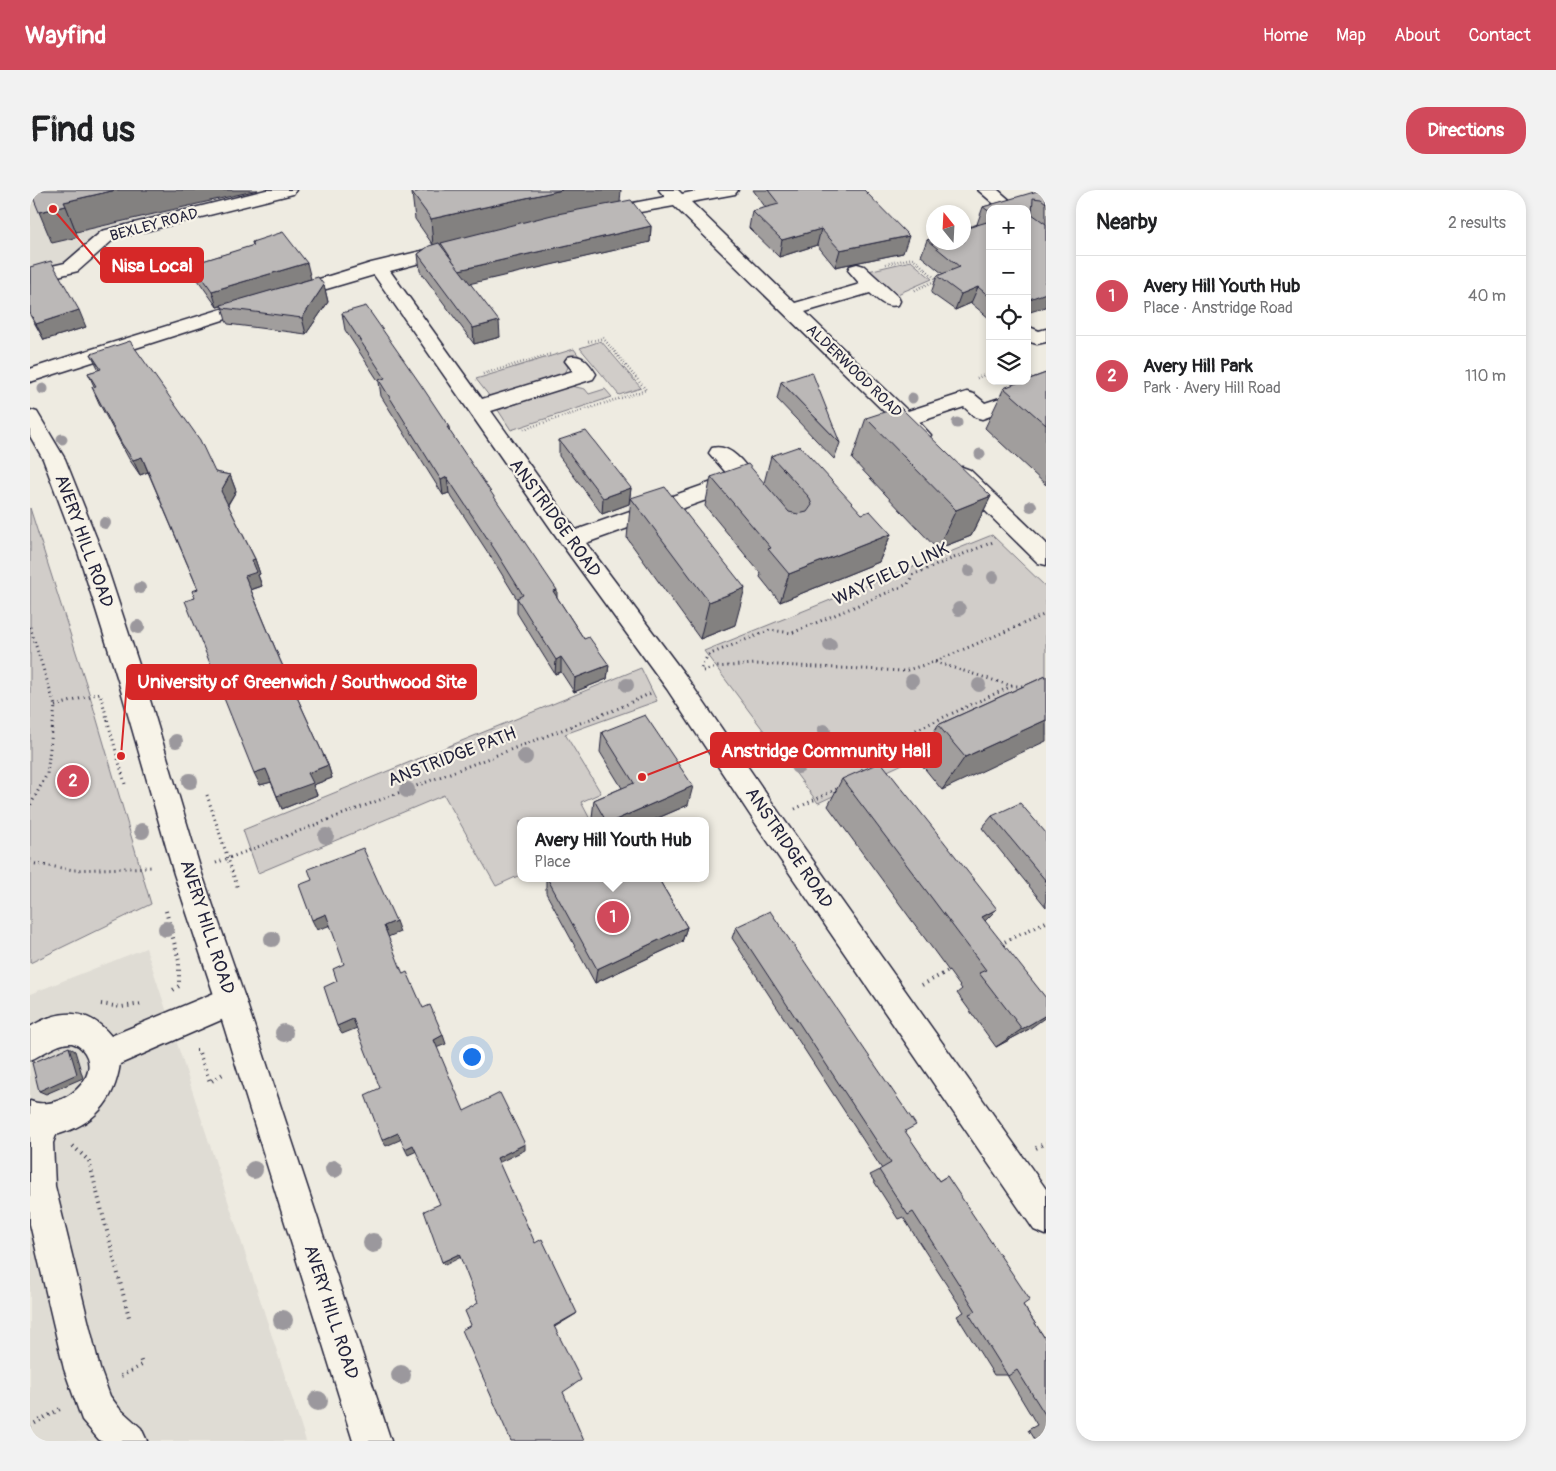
<!DOCTYPE html>
<meta charset="utf-8">
<style>
:root{--surface:#fff;--page:#f2f2f2;--text:#202124;--muted:#757577;--line:#e0e0e0;--accent:#d1495b}
body{margin:0;font-family:Pangolin,sans-serif;background:var(--page);color:var(--text)}
.controls{position:absolute;right:15px;top:15px;display:grid;overflow:hidden;border-radius:10px;box-shadow:0 2px 8px #0003}
.controls button{width:45px;height:45px;display:grid;place-items:center;padding:0;border:0;border-bottom:1px solid var(--line);background:var(--surface);color:var(--text);font:25px sans-serif}
.compass{position:absolute;left:896px;top:15px;width:45px;height:45px;border-radius:50%;background:var(--surface);box-shadow:0 2px 8px #0003;rotate:342deg}
.you{position:absolute;left:441px;top:866px;width:18px;height:18px;margin:-12px;border:4px solid #fff;border-radius:50%;background:#1a73e8;box-shadow:0 0 0 8px #1a73e833}
.badge{display:grid;place-items:center;width:32px;height:32px;border-radius:50%;background:var(--accent);color:#fff;font-size:16px;font-weight:700}
.pin{position:absolute;translate:-50% -50%;border:2px solid #fff;box-shadow:0 1px 5px #0006}
.popup{position:absolute;left:487px;top:627px;width:192px;height:65px;box-sizing:border-box;display:grid;place-content:center;border-radius:10px;background:var(--surface);filter:drop-shadow(0 1px 4px #0005);font-size:16px;white-space:nowrap;color:var(--muted)}
.popup b{font-size:19px;color:var(--text)}
.popup::after{content:'';position:absolute;left:50%;top:100%;margin-left:-10px;border:10px solid transparent;border-top-color:var(--surface)}
.list{margin:0;padding:0;list-style:none}
h2{display:flex;justify-content:space-between;align-items:center;height:65px;margin:0;padding:0 20px;font-size:21px}
h2 small{font-size:16px;font-weight:400;color:var(--muted)}
.list li{display:grid;grid-template-columns:32px 1fr auto;gap:15px;align-items:center;box-sizing:border-box;height:80px;padding:0 20px;border-top:1px solid var(--line)}
.list b{display:block;font-size:19px;white-space:nowrap}
.list p{margin:0;font-size:16px;white-space:nowrap;color:var(--muted)}
.list em{font-size:16px;font-style:normal;color:var(--muted)}
.icon{flex:none;width:28px;height:28px;fill:none;stroke:currentColor;stroke-width:2;stroke-linecap:round;stroke-linejoin:round}
.map{position:relative;flex:none;width:1016px;height:1251px;overflow:hidden;border-radius:20px}
header{display:flex;align-items:center;gap:30px;box-sizing:border-box;height:70px;padding:0 25px;background:var(--accent);color:#fff}
header strong{font-size:24px}
nav{display:flex;gap:28px;margin-inline-start:auto;font-size:18px}
.intro{display:flex;align-items:center;justify-content:space-between;box-sizing:border-box;height:120px;padding:0 30px}
h1{margin:0;font-size:35px}
.button{padding:12px 22px;border-radius:20px;background:var(--accent);color:#fff;font-size:18px;font-weight:700}
main{display:flex;gap:30px;padding:0 30px}
aside{flex:1;background:var(--surface);border-radius:20px;box-shadow:0 2px 8px #0003}
.map>svg:first-child{display:block}
</style>
<header>
<strong>Wayfind</strong>
<nav><a>Home</a><a>Map</a><a>About</a><a>Contact</a></nav>
</header>
<div class="intro"><h1>Find us</h1><a class="button">Directions</a></div>
<main>
<div class="map">
<svg width="1016" height="1251" viewBox="0 0 1016 1251">
<rect width="100%" height="100%" fill="#eeebe1"/>
<filter id="ink" filterUnits="userSpaceOnUse"><feTurbulence type="fractalNoise" baseFrequency=".02" numOctaves="2"/><feDisplacementMap in="SourceGraphic" scale="10" xChannelSelector="R" yChannelSelector="G"/><feConvolveMatrix kernelMatrix="1 2 1 2 8 2 1 2 1" color-interpolation-filters="sRGB"/></filter>
<g filter="url(#ink)">
<!-- built -->
<g fill="#dfdcd4">
<polygon points="21,0 264,0 77,43 41,77 0,87 0,6"/>
<polygon points="116,758 276,1251 0,1251 0,804"/>
</g>
<!-- green -->
<g fill="#d1cdc9" stroke="#7a7882">
<polygon points="881,71 902,89 863,106 834,82"/>
<polygon points="571,151 611,198 589,205 550,158"/>
<polygon points="544,159 549,166 534,171 538,177 534,186 460,207 446,189"/>
<polygon points="541,196 555,199 559,204 575,199 582,207 481,240 468,220"/>
<polygon points="0,318 60,506 121,714 0,773"/>
<polygon points="962,345 1016,397 1016,546 992,519 788,613 674,461"/>
<polygon points="611,478 627,511 535,544 571,603 551,612 561,631 490,631 490,685 466,696 414,605 228,683 213,640"/>
</g>
<g fill="none" stroke-linecap="round" stroke-linejoin="round">
<!-- minor casing -->
<g stroke="#22223b" stroke-width="3">
<g id="minor">
<polygon points="236,0 266,0 263,4 84,49 48,81 0,93 0,81 35,73 72,41"/>
<path d="M629 0H648L652 4 671 0H708L705 4 661 12 765 113 830 94 818 80 820 76 827 74 834 76 868 107 870 111 868 115C855 118 849 111 840 103L775 122 878 221 937 202 944 204 955 213 988 202 995 204 998 209 995 214 952 229 945 227 934 217 889 232 901 245 897 250 890 252 883 250 644 16 571 29 565 28 562 24 565 20 571 19 635 7Z"/>
<polygon points="948,0 968,0 990,19 970,19"/>
<path d="M425 53 431 54 434 58 431 62 360 81 452 209 543 181 535 171 538 167C552 163 559 173 566 184L563 189 461 221 546 340 699 286 679 263 682 258C700 253 716 274 724 288L721 294 556 353 655 485 750 624 1016 999V1045L1004 1040 730 640 637 499 533 356 344 85 218 122 0 192V179L46 164 341 73Z"/>
<polygon points="997,136 1009,141 1016,139 1016,152 1007,154 997,151"/>
<polygon points="932,277 940,280 1016,353 1016,375 1008,373 924,290 921,285 924,280"/>
<path d="M201 796 212 801 216 811 212 821 90 874C84 913 64 934 26 945L23 953 25 996 70 1179 80 1206 89 1218 111 1238 117 1251H70L52 1230 34 1179 0 1034V911C29 923 76 887 52 859 49 856 46 854 42 853 27 852 13 865 0 870V837C29 819 58 817 81 846Z"/>
</g>
</g>
<!-- major casing -->
<g stroke="#22223b" stroke-width="3">
<polygon id="major" points="0,220 7,222 35,269 72,362 114,490 172,684 216,811 361,1251 323,1251 186,811 144,684 88,490 48,362 13,269 0,246"/>
</g>
<!-- path-far2 -->
<g stroke="#22223b" stroke-width="2.5" stroke-dasharray="0.5 2.5" stroke-linecap="butt">
<polyline points="856,74 883,68 907,90 883,101"/>
<polyline points="453,184 521,164"/>
<polyline points="947,188 960,183"/>
<polyline points="494,239 616,200 573,148 558,152"/>
</g>
<!-- path-far1 -->
<g stroke="#22223b" stroke-width="3" stroke-dasharray="1 4" stroke-linecap="butt">
<polyline points="0,437 25,516 17,584 0,616"/>
<polyline points="905,472 982,496"/>
<polyline points="671,478 678,465 740,440 762,443 878,394 882,385 963,352"/>
<polyline points="673,481 686,477 725,474 874,481 904,472 1016,424"/>
<polyline points="25,516 70,503 95,594"/>
<polyline points="830,584 842,560 982,496 998,496"/>
<polyline points="177,605 208,699"/>
<polyline points="765,619 809,598"/>
<polyline points="0,673 44,680 123,677"/>
<polyline points="186,673 589,518 621,503"/>
</g>
<!-- path -->
<g stroke="#22223b" stroke-width="4" stroke-dasharray="1 4.5" stroke-linecap="butt">
<polyline points="136,721 149,771 149,796 140,802"/>
<polyline points="970,754 1016,732"/>
<polyline points="892,795 922,779"/>
<polyline points="71,814 91,817 112,814"/>
<polyline points="166,860 168,860 180,892 193,884"/>
<polyline points="43,956 59,971 100,1131"/>
<polyline points="1006,958 1016,953"/>
<polyline points="91,1186 112,1175 110,1168"/>
<polyline points="0,1236 30,1219"/>
</g>
<!-- minor -->
<use href="#minor" fill="#f7f3e8" fill-rule="evenodd"/>
<!-- major -->
<use href="#major" fill="#f7f3e8" fill-rule="evenodd"/>
</g>
<!-- trees -->
<g fill="#9b989d">
<circle cx="13" cy="199" r="5.5"/>
<circle cx="882" cy="208" r="5.5"/>
<circle cx="927" cy="233" r="5.5"/>
<circle cx="32" cy="249" r="5.5"/>
<circle cx="950" cy="264" r="5.5"/>
<circle cx="1001" cy="316" r="6"/>
<circle cx="75" cy="333" r="6"/>
<circle cx="939" cy="381" r="6"/>
<circle cx="963" cy="387" r="6"/>
<circle cx="110" cy="398" r="6"/>
<circle cx="929" cy="419" r="7"/>
<circle cx="108" cy="437" r="7"/>
<circle cx="800" cy="455" r="7"/>
<circle cx="882" cy="491" r="7"/>
<circle cx="597" cy="495" r="7"/>
<circle cx="949" cy="495" r="7"/>
<circle cx="142" cy="501" r="7"/>
<circle cx="794" cy="541" r="7"/>
<circle cx="146" cy="551" r="7"/>
<circle cx="495" cy="567" r="8"/>
<circle cx="768" cy="576" r="8"/>
<circle cx="160" cy="591" r="8"/>
<circle cx="377" cy="600" r="8"/>
<circle cx="112" cy="641" r="8"/>
<circle cx="296" cy="646" r="8"/>
<circle cx="136" cy="739" r="8"/>
<circle cx="242" cy="749" r="8"/>
<circle cx="254" cy="843" r="9"/>
<circle cx="304" cy="979" r="9"/>
<circle cx="224" cy="980" r="9"/>
<circle cx="343" cy="1053" r="10"/>
<circle cx="253" cy="1130" r="10"/>
<circle cx="371" cy="1185" r="10"/>
<circle cx="288" cy="1211" r="10"/>
</g>
<!-- wall -->
<g fill="#a19e9d" stroke="#22223b">
<polygon points="723,0 834,0 873,63 805,77 787,55 749,67 719,38 722,21 736,18"/>
<polygon points="1016,0 1016,117 997,19 960,19 960,129 941,113 925,120 901,103 907,86 913,84 891,66 897,50 948,34 947,34 953,17"/>
<polygon points="382,3 590,12 621,36 620,52 440,93 470,147 444,154 390,81 388,64 403,55 385,29"/>
<polygon points="222,52 280,89 294,95 298,112 276,144 198,134 196,131 192,116 187,117 168,90 163,74 223,56"/>
<polygon points="0,77 56,137 14,150 0,125"/>
<polygon points="312,123 419,237 420,242 554,449 579,475 577,489 544,502 531,482 525,484 487,423 487,409 468,378 419,303 413,305 351,206 349,192 315,140"/>
<polygon points="61,164 185,282 200,285 206,301 198,315 225,369 230,384 228,385 232,396 221,400 250,470 298,575 302,588 283,595 287,605 252,619 241,592 230,595 165,408 168,399 118,282 110,285 99,269 69,213 62,197 64,196 58,183 69,180"/>
<polygon points="1016,183 1016,295 955,238 974,198"/>
<polygon points="751,192 810,253 804,269 747,209"/>
<polygon points="836,228 961,306 941,346 907,359 822,269"/>
<polygon points="529,250 601,298 599,314 572,324 529,266"/>
<polygon points="741,266 832,324 861,344 849,372 750,412 730,387 731,384 675,316 681,287 734,293"/>
<polygon points="601,308 705,435 670,449 597,348"/>
<polygon points="1016,486 912,600 887,569 908,535"/>
<polygon points="572,542 658,615 621,631 563,631 562,628 564,610 592,598 570,562"/>
<polygon points="812,589 967,719 955,731 999,839 966,857 927,803 932,799 798,616"/>
<polygon points="962,626 1016,643 1016,717 952,638"/>
<polygon points="516,688 628,688 657,737 652,752 565,793 516,703"/>
<polygon points="706,737 875,942 909,991 917,986 993,1115 1016,1150 1016,1251 1005,1251 998,1240 1007,1235 977,1185 964,1185 927,1126 934,1122 873,1027 868,1029 840,985 852,979 702,748"/>
</g>
<!-- shaded-wall -->
<g fill="#838180" stroke="#22223b">
<polygon points="86,0 228,0 46,42 34,12"/>
<polygon points="532,0 591,0 590,13 403,56 401,29"/>
<polygon points="36,16 48,47 22,53 9,22"/>
<polygon points="621,36 620,52 430,96 429,80"/>
<polygon points="791,39 787,55 749,67 752,50"/>
<polygon points="879,46 873,63 805,77 810,60"/>
<polygon points="277,73 281,89 187,117 182,101"/>
<polygon points="1016,91 1016,117 997,123 997,110 1014,92"/>
<polygon points="294,95 298,112 276,144 272,128"/>
<polygon points="948,97 941,113 925,120 931,104"/>
<polygon points="49,120 56,137 14,150 6,134"/>
<polygon points="469,131 470,147 444,154 443,138"/>
<polygon points="112,267 118,282 110,285 103,270"/>
<polygon points="200,285 206,301 196,317 191,301"/>
<polygon points="417,287 419,303 413,305 411,290"/>
<polygon points="601,298 599,314 572,324 573,308"/>
<polygon points="961,306 941,346 907,359 926,320"/>
<polygon points="861,344 849,372 750,412 759,384"/>
<polygon points="225,369 230,384 228,385 232,396 220,400 215,386 222,370"/>
<polygon points="715,398 705,435 670,449 679,412"/>
<polygon points="527,400 527,415 523,401"/>
<polygon points="531,467 531,482 525,484 526,470"/>
<polygon points="579,475 577,489 544,502 545,488"/>
<polygon points="1016,530 1016,551 912,600 935,567"/>
<polygon points="298,575 302,588 283,595 287,605 252,619 247,606 278,583"/>
<polygon points="236,579 242,592 230,595 224,583"/>
<polygon points="663,596 658,615 621,631 583,631"/>
<polygon points="967,719 944,742 952,727"/>
<polygon points="296,724 301,735 287,740 282,730"/>
<polygon points="366,731 370,742 358,747 354,736"/>
<polygon points="657,737 652,752 565,793 567,779"/>
<polygon points="1016,825 1016,827 999,839 966,857 992,839"/>
<polygon points="323,829 327,838 312,844 307,836"/>
<polygon points="413,845 416,854 406,858 404,850"/>
<polygon points="39,857 45,861 53,888 16,904 9,901"/>
<polygon points="368,943 372,949 356,956 352,950"/>
<polygon points="495,954 495,960 468,973 467,968"/>
<polygon points="383,955 387,961 378,965 375,959"/>
<polygon points="429,1064 431,1067 415,1075 412,1072"/>
<polygon points="547,1123 546,1124 523,1138 524,1136"/>
</g>
<!-- building -->
<g fill="#bbb8b7" stroke="#22223b">
<polygon points="0,0 86,0 34,12 36,16 9,22"/>
<polygon points="395,0 532,0 401,29 382,3"/>
<polygon points="738,0 834,0 879,46 810,60 791,39 752,50 722,21 749,14"/>
<polygon points="1011,0 1016,0 1016,13 1011,9 1003,8 1002,24 1016,34 1016,91 1014,92 1016,93 1016,103 997,110 997,19 960,19 960,22 953,17"/>
<polygon points="601,10 621,36 429,80 411,53 522,25"/>
<polygon points="960,31 960,107 948,97 931,104 907,86 930,77 897,50 904,48 904,52 934,52 934,39"/>
<polygon points="253,42 277,73 182,101 163,74 224,55 222,52"/>
<polygon points="409,53 469,131 443,138 388,64 399,56"/>
<polygon points="21,71 49,120 6,134 0,123 0,77"/>
<polygon points="288,87 294,95 272,128 193,118 191,115"/>
<polygon points="336,116 389,192 419,237 417,237 527,400 523,401 554,449 559,447 579,475 545,488 531,467 526,470 487,408 493,405 467,363 417,287 411,290 349,190 355,188 312,123"/>
<polygon points="100,151 170,250 185,282 200,285 191,301 225,369 222,370 227,382 215,386 250,470 298,575 278,583 283,593 247,606 236,579 224,583 155,411 165,408 162,401 168,399 112,267 103,270 92,254 62,197 66,196 58,183 71,179 61,164"/>
<polygon points="782,182 810,253 751,192"/>
<polygon points="1016,183 1016,235 974,198 992,191 997,191 997,190"/>
<polygon points="870,217 961,306 926,320 836,228"/>
<polygon points="556,241 601,298 573,308 529,250"/>
<polygon points="770,256 832,324 840,321 861,344 759,384 738,359 741,358 681,287 718,274 759,322 768,324 777,322 782,315 779,307 741,266"/>
<polygon points="635,297 715,398 679,412 601,308"/>
<polygon points="1016,486 1016,530 935,567 908,535"/>
<polygon points="615,525 663,596 583,631 576,631 564,610 604,593 572,542"/>
<polygon points="851,572 967,719 952,727 1016,808 1016,825 992,839 949,783 956,780 812,589"/>
<polygon points="990,613 1016,643 1016,691 962,626"/>
<polygon points="333,658 366,731 354,736 373,784 377,782 393,818 400,815 413,845 404,850 434,921 470,903 495,954 467,968 505,1053 512,1049 547,1123 524,1136 551,1190 533,1202 554,1251 481,1251 432,1140 441,1135 435,1121 448,1113 429,1064 412,1072 394,1021 410,1014 383,955 375,959 368,943 352,950 335,905 350,898 323,829 307,836 294,797 307,791 303,779 314,774 296,724 282,730 269,695 282,690 278,679"/>
<polygon points="517,688 628,688 657,737 567,779"/>
<polygon points="740,721 886,935 875,941 909,991 917,986 1000,1110 993,1115 1016,1150 1016,1226 987,1180 978,1186 939,1124 946,1121 883,1022 878,1025 849,980 861,973 706,737"/>
<polygon points="39,857 47,884 9,901 2,873"/>
<polygon points="1016,1240 1016,1247 1013,1242"/>
</g>
</g>
<g text-anchor="middle" dominant-baseline="central" stroke-width="4.5" stroke-linejoin="round" paint-order="stroke">
<!-- far-street labels -->
<g font-size="15" fill="#22223b" stroke="#f7f3e8">
<text transform="translate(124 35) rotate(-15)">BEXLEY ROAD</text>
<text transform="translate(824 181) rotate(44)">ALDERWOOD ROAD</text>
</g>
<!-- street labels -->
<g font-size="18" fill="#22223b" stroke="#f7f3e8">
<text transform="translate(525 328) rotate(54)">ANSTRIDGE ROAD</text>
<text transform="translate(54 351) rotate(70)">AVERY HILL ROAD</text>
<text transform="translate(861 384) rotate(-25)">WAYFIELD LINK</text>
<text transform="translate(422 567) rotate(-21)">ANSTRIDGE PATH</text>
<text transform="translate(759 658) rotate(56)">ANSTRIDGE ROAD</text>
<text transform="translate(177 737) rotate(72)">AVERY HILL ROAD</text>
<text transform="translate(301 1122) rotate(72)">AVERY HILL ROAD</text>
</g>
</g>
<!-- callouts -->
<path fill="none" stroke="#d62828" stroke-width="2" d="M23 19L71 75M91 566L97 492M612 587L681 560"/>
<g fill="#d62828" stroke="#f7f3e8" stroke-width="2">
<circle cx="23" cy="19" r="5"/>
<circle cx="91" cy="566" r="5"/>
<circle cx="612" cy="587" r="5"/>
</g>
<g fill="#d62828" stroke="#d62828" stroke-width="2">
<rect x="71" y="58" width="102" height="34" rx="5"/>
<rect x="97" y="475" width="349" height="34" rx="5"/>
<rect x="681" y="543" width="230" height="34" rx="5"/>
</g>
<g font-size="19" text-anchor="middle" font-weight="bold" fill="#fff">
<text x="122" y="82">Nisa Local</text>
<text x="272" y="498">University of Greenwich / Southwood Site</text>
<text x="796" y="567">Anstridge Community Hall</text>
</g>
</svg>
<div class="controls">
<button>+</button>
<button>−</button>
<button><svg class="icon" aria-label="locate" viewBox="0 0 24 24"><circle cx="12" cy="12" r="6"/><path d="M12 2v4M12 18v4M2 12h4M18 12h4"/></svg></button>
<button><svg class="icon" aria-label="layers" viewBox="0 0 24 24"><path d="M12 4l9 5-9 5-9-5zM3 14l9 5 9-5"/></svg></button>
</div>
<svg class="compass" viewBox="-18 -18 36 36"><path d="M0-13l5 13h-10z" fill="#e53935"/><path d="M0 13l5-13h-10z" fill="#757577"/></svg>
<div class="you"></div>
<div class="pin badge" style="left:583px;top:727px">1</div>
<div class="popup"><b>Avery Hill Youth Hub</b>Place</div>
<div class="pin badge" style="left:43px;top:591px">2</div>
</div>
<aside>
<h2>Nearby<small>2 results</small></h2>
<ul class="list">
<li><span class="badge">1</span><div><b>Avery Hill Youth Hub</b><p>Place · Anstridge Road</p></div><em>40 m</em></li>
<li><span class="badge">2</span><div><b>Avery Hill Park</b><p>Park · Avery Hill Road</p></div><em>110 m</em></li>
</ul>
</aside>
</main>
